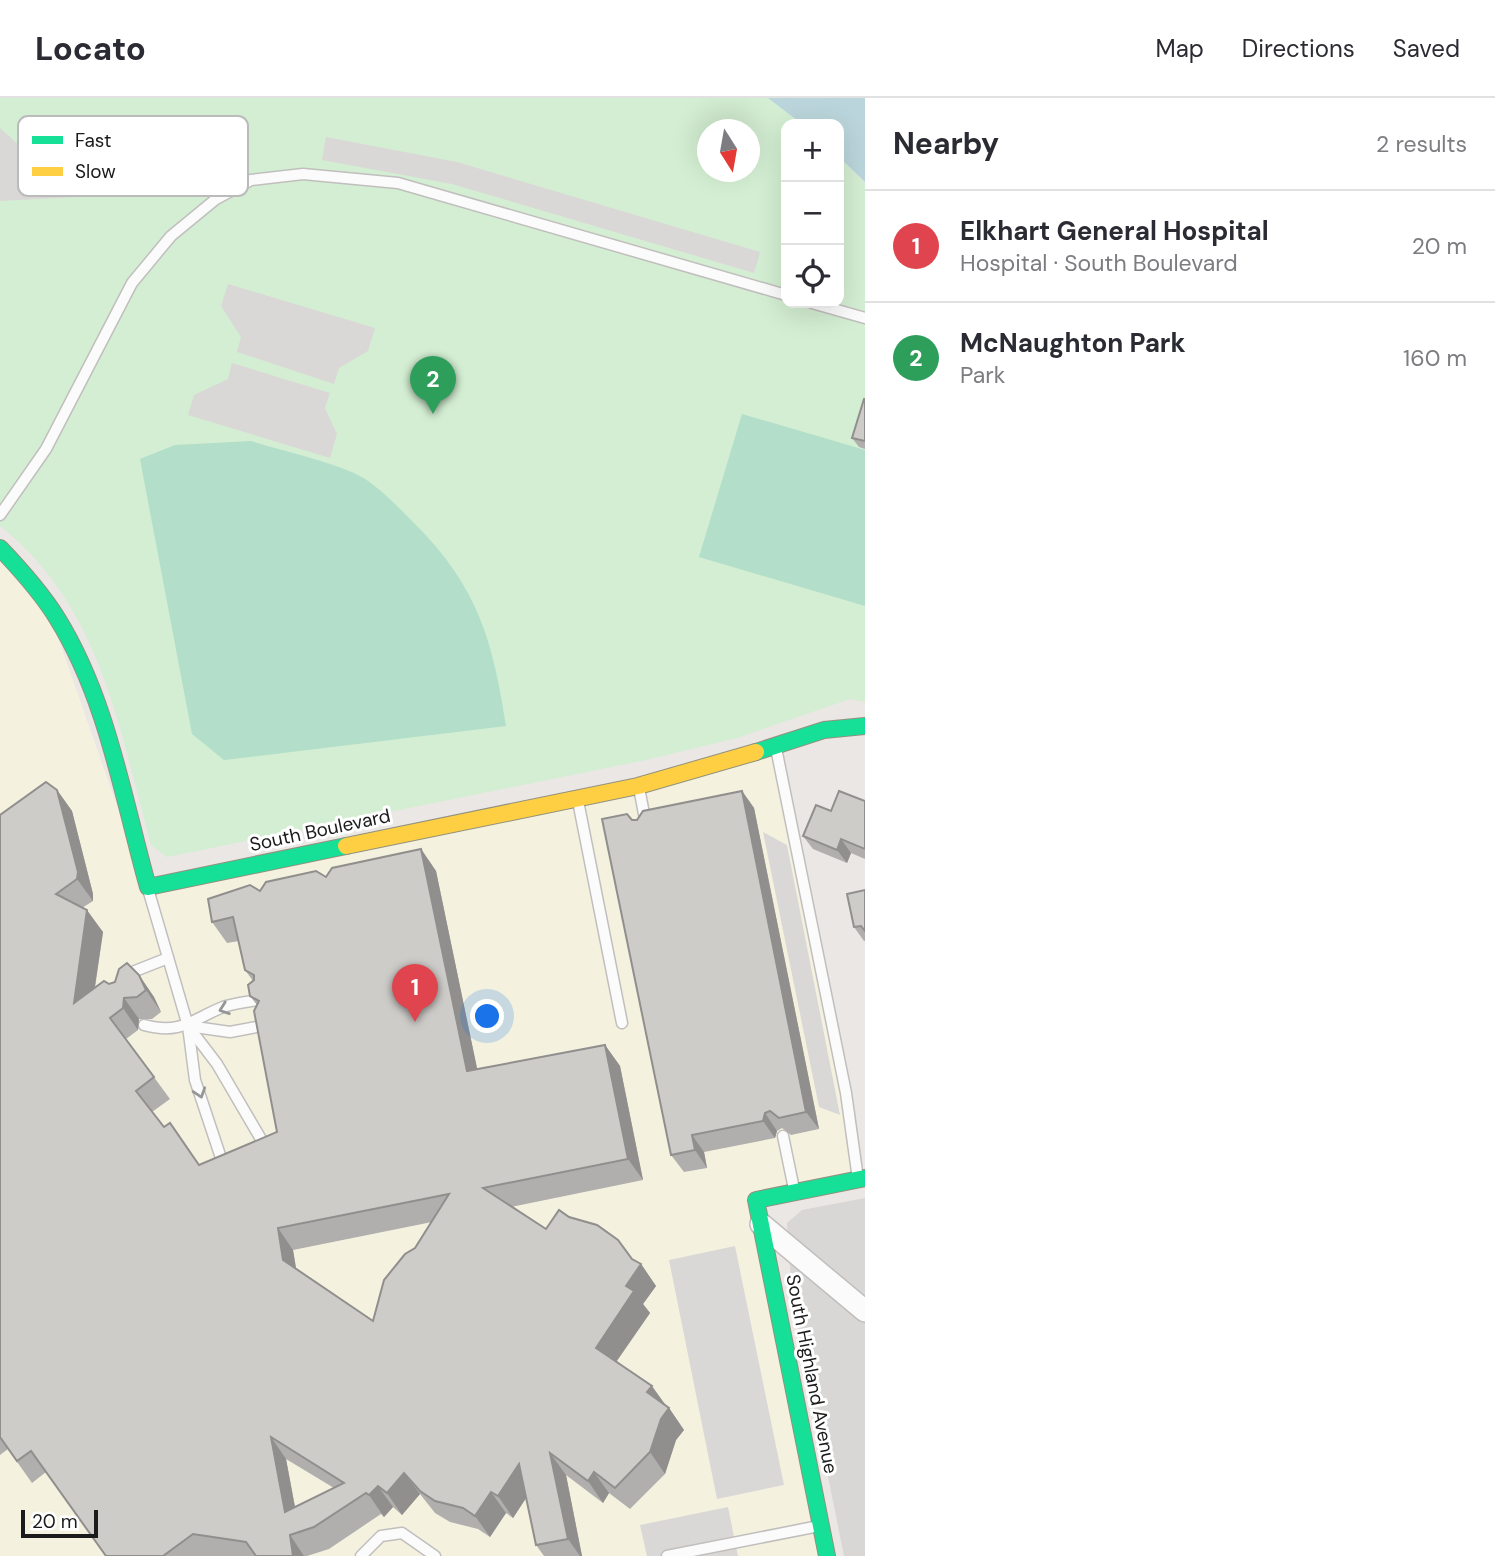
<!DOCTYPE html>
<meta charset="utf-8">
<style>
:root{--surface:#fff;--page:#f7f7f7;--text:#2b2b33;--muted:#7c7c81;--line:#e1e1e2;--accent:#ea580c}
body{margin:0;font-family:"DM Sans",sans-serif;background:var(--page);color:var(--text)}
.controls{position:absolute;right:21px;top:21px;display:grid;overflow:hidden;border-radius:14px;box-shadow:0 7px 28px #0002}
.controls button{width:63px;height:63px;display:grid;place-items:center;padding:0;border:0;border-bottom:2px solid var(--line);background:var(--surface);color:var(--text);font:35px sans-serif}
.compass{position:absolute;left:697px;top:21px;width:63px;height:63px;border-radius:50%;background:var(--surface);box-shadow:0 7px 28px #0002;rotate:169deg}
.scale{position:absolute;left:21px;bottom:18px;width:77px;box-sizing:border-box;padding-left:7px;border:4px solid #1b1b1b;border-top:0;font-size:19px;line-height:24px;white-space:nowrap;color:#1b1b1b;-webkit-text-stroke:5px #fff;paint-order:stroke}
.you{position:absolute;left:488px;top:919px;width:24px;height:24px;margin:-18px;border:5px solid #fff;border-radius:50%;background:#1a73e8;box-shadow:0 0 0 10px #1a73e833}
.badge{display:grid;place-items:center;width:46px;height:46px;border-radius:50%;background:var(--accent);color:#fff;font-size:23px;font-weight:700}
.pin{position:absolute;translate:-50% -58px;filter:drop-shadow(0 2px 4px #0008)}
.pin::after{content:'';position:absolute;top:37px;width:24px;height:21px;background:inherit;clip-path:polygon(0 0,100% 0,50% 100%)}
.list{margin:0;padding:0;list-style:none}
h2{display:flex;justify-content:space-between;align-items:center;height:91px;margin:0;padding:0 28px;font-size:30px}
h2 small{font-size:23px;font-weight:400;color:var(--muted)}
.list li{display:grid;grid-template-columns:46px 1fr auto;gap:21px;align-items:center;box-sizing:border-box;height:112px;padding:0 28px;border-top:2px solid var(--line)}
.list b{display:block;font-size:26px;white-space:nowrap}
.list p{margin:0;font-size:23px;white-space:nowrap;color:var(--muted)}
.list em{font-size:23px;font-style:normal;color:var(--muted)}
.icon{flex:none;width:38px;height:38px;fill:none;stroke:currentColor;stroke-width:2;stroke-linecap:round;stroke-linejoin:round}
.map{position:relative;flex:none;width:865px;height:1458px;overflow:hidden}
header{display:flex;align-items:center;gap:42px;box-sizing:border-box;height:98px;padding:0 35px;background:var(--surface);border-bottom:2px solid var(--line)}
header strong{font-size:33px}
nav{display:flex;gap:38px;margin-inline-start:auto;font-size:24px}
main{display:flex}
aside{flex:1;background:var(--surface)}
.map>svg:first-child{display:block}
</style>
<header>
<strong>Locato</strong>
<nav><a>Map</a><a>Directions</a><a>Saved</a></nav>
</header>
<main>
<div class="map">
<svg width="865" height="1458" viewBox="0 0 865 1458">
<rect width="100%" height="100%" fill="#eae7e4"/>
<!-- residential -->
<polygon fill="#d9d7d5" points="865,1100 865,1458 844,1458 792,1199 787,1125 802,1112"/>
<!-- education -->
<polygon fill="#f4f2df" points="0,455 46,505 146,791 774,650 844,994 857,1081 755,1100 826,1458 0,1458"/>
<!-- park -->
<path fill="#d3eed2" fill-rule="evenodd" d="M0 0H768L802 26H786V205H839V59L865 85V604L850 601 737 640 646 662 167 759 151 747C119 629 101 508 0 428ZM708 32H750V74H708Z"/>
<!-- pitch -->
<g fill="#b2deca">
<polygon points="742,316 865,352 865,508 699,459"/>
<path d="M251 343C285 354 322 361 354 375 374 384 393 404 408 419 476 485 492 537 506 628L224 662 192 636 140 361 175 347Z"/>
</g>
<!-- parking -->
<g fill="#dad8d7">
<polygon points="0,30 76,99 0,103"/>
<polygon points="326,39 457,64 760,154 754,175 452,86 322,62"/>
<polygon points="228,186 375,230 368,253 339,270 334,286 237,254 241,239 221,208"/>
<polygon points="232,265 330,295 325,310 337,336 330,360 188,317 194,297 228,281"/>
<polygon points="763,734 787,747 840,1017 819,1009"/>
<polygon points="735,1148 784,1387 717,1401 669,1162"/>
<polygon points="728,1409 738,1458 647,1458 640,1427"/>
</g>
<!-- water -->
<polygon fill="#bad5db" points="768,0 865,0 865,84 839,59 839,26 802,26"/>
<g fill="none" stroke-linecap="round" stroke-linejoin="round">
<!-- lane casing -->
<g stroke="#c1bfbe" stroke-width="13">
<g id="lane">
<polyline points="812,205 865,220"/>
<polyline points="0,417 46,351 132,185 171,138 216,101 251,82 303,76 398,85 786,197"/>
<polyline points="776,650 846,995 858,1081"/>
<polyline points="639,690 646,726"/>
<polyline points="578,703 622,925"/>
<polyline points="148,791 188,928 195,982 224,1069"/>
<polyline points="127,885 135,873 168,860"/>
<path d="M144 927C181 937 191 922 223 909 235 905 249 904 262 901"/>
<polyline points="188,928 217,966 268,1053"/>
<polyline points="188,928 230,934 267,927"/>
<polyline points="783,1038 794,1091"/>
<polyline points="361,1458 381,1438 402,1435 435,1458"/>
<polyline points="667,1458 819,1428"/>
</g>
</g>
<!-- street casing -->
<g stroke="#c1bfbe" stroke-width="24">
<polyline id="street" points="761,1126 865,1213"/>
</g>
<!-- fast casing -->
<g stroke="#91917e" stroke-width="18">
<g id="fast">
<path d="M0 450C21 472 41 494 57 520 107 600 123 700 148 789L346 748"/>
<polyline points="756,654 824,632 865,628"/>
<polyline points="827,1458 756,1102 865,1080"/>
</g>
</g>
<!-- slow casing -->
<g stroke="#91917e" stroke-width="18">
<polyline id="slow" points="346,748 638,688 756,654"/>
</g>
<!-- lane -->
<use href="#lane" stroke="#fcfbfb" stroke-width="10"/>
<!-- street -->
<use href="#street" stroke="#fcfbfb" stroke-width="21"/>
<!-- fast -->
<use href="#fast" stroke="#16e098" stroke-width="16"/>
<!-- slow -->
<use href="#slow" stroke="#ffcf43" stroke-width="16"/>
</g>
<!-- wall -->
<g fill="#b1afad" fill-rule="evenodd">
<polygon points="865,301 865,351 859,349 852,340"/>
<path d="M57 692 72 713 93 796V803L82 810 103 834 95 890 139 877 154 899 161 914 152 921H139L138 932 126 941 170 1001 152 1014 164 1029 199 1067 277 1034 257 907 250 898 253 883 245 872 239 843 227 845 212 824 260 793 326 779 421 751 436 773 477 971 605 947 620 968 643 1082 511 1109 546 1131 632 1161 641 1166 656 1188 643 1206 650 1215 617 1263 669 1310 684 1332 676 1342 665 1376 630 1411 609 1395 603 1405 566 1377 582 1458H544L536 1447 526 1400 513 1420 506 1415 490 1439 478 1431 450 1424 435 1415 420 1396 402 1417 393 1409 384 1419 381 1416 329 1451 307 1458H106L46 1374 32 1385 8 1351 0 1357V717ZM432 1124 373 1223 296 1170 293 1152ZM286 1361 334 1390 295 1409Z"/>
<polygon points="742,693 754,710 819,1031 791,1037 782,1030 777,1033 775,1040 704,1054 707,1070 684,1074 671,1057 632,722 637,722"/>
<polygon points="865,703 865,761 851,755 847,765 813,751 803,738 831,713"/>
<polygon points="865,792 865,843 864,843 854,829"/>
</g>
<!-- shaded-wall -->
<g fill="#908f8d">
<polygon points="57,692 72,713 93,796 93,803 77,781"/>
<polygon points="742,693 754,710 819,1031 806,1014"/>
<polygon points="841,741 851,755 847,765 837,752"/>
<polygon points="421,751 436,773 482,994 467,973"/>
<polygon points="87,812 103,834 89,927 74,905"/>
<polygon points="139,877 154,899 161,914 146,892"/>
<polygon points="124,900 139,921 138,932 123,910"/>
<polygon points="605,947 620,968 643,1082 628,1061"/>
<polygon points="765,1015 777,1033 775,1040 763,1023"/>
<polygon points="692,1037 704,1054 707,1070 695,1052"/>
<polygon points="278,1130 293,1152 298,1183 283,1162"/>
<polygon points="641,1166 656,1188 643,1206 650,1215 611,1271 596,1250 626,1188"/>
<polygon points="652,1288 667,1309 647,1294"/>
<polygon points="669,1310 684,1332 676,1342 665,1376 650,1354 661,1321"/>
<polygon points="271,1339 286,1361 300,1436 285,1414"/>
<polygon points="550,1355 566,1377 582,1458 580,1458 568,1441"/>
<polygon points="519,1366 534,1388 513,1420 498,1398"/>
<polygon points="594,1374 609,1395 603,1405 588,1383"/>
<polygon points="404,1375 420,1396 402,1417 387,1395"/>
<polygon points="378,1388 393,1409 384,1419 369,1397"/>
<polygon points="491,1394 506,1415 490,1439 475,1418"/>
<polygon points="290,1437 304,1458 293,1458"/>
</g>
<!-- building -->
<g fill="#ceccc9" stroke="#908f8d" stroke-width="2" fill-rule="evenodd">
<polygon points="864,301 865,301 865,343 852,340"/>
<path d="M46 684 57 692 78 774 77 781 56 796 87 812 74 905 104 883 109 886 115 884 119 871 127 865 139 877 146 892 137 899 124 900 123 910 110 920 154 979 136 993 164 1029 170 1025 199 1067 277 1034 254 913 259 903 250 898 248 887 254 882V877L245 872 233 819 212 824 208 801 250 787 260 793 266 784 316 773 326 779 332 770 421 751 467 973 605 947 628 1061 483 1090 546 1131 559 1112 569 1119 597 1127 618 1142 632 1161 641 1166 626 1188 634 1193 596 1250 652 1288 647 1294 669 1310 661 1321 650 1354 615 1390 594 1374 588 1383 550 1355 568 1441 536 1447 519 1366 498 1398 491 1394 475 1418 463 1410 435 1403 420 1393 404 1375 387 1395 378 1388 369 1397 366 1395 314 1429 290 1437 293 1458H256L246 1444 193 1436 163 1458H106L31 1353 17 1363 0 1339V717ZM449 1096 415 1150 405 1156 384 1182 373 1223 283 1162 278 1130ZM271 1339 344 1385 285 1414Z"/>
<polygon points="742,693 806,1014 779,1020 770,1013 765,1015 763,1023 692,1037 695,1052 671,1057 602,721 627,716 632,722 637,722 643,713"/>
<polygon points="839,693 865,703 865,751 841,741 837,752 803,738 816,707 831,713"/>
<polygon points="865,792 865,833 861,828 854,829 847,796"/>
</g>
<!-- one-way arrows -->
<defs><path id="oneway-chevron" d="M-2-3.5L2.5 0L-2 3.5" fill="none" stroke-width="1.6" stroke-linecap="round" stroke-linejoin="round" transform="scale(1.75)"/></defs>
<g stroke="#979696">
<use href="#oneway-chevron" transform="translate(224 911) rotate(160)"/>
<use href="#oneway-chevron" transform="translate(200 995) rotate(72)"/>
</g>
<g text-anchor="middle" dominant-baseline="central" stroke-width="6" stroke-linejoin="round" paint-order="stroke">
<!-- street labels -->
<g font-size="19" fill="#1b1b1b" stroke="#fff">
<text transform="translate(320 732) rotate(-12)">South Boulevard</text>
<text transform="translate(812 1276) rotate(79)">South Highland Avenue</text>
</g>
</g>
<!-- legend -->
<rect x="18" y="18" width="230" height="80" rx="10" fill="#fff" stroke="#bbb" stroke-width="2"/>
<rect x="32" y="38" width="31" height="8" fill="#16e098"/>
<rect x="32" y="69" width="31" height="9" fill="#ffcf43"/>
<g font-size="19" fill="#1b1b1b">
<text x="75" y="49">Fast</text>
<text x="75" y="80">Slow</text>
</g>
</svg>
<div class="controls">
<button>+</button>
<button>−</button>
<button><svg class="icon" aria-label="locate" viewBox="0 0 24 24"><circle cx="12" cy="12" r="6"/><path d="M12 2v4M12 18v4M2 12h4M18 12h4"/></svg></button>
</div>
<svg class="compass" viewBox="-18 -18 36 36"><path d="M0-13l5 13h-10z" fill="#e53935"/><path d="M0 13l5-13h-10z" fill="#7c7c81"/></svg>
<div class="scale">20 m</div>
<div class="you"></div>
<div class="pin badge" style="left:415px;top:924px;background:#e0444e">1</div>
<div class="pin badge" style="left:433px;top:316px;background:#2e9e5b">2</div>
</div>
<aside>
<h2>Nearby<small>2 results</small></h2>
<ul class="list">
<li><span class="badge" style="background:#e0444e">1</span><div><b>Elkhart General Hospital</b><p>Hospital · South Boulevard</p></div><em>20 m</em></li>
<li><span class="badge" style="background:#2e9e5b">2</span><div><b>McNaughton Park</b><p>Park</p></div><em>160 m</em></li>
</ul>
</aside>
</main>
